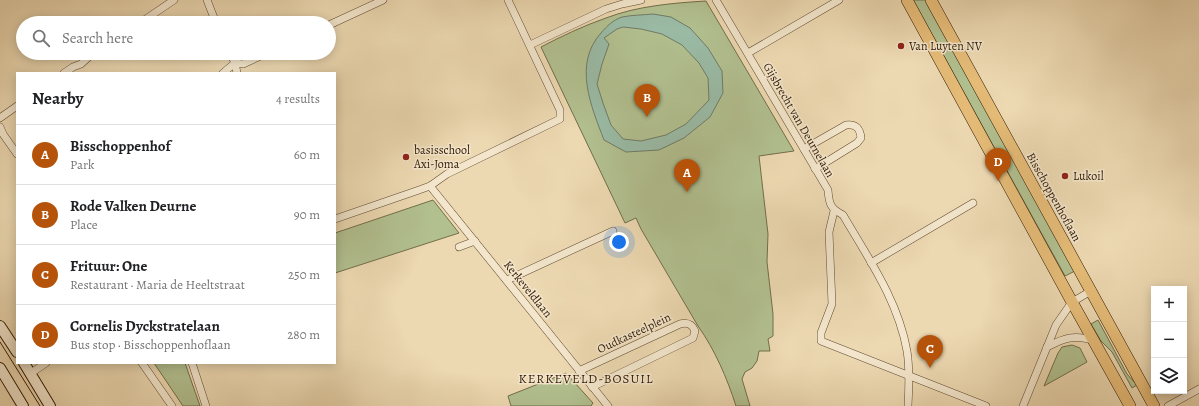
<!DOCTYPE html>
<meta charset="utf-8">
<style>
:root{--surface:#fff;--page:#f2f2f2;--text:#202124;--muted:#757577;--line:#e0e0e0;--accent:#b45309}
body{margin:0;font-family:Alegreya,serif;background:var(--page);color:var(--text)}
.controls{position:absolute;right:12px;bottom:12px;display:grid;overflow:hidden;border-radius:0px;box-shadow:0 2px 10px #0003}
.controls button{width:36px;height:36px;display:grid;place-items:center;padding:0;border:0;border-bottom:1px solid var(--line);background:var(--surface);color:var(--text);font:20px sans-serif}
.you{position:absolute;left:619px;top:242px;width:14px;height:14px;margin:-10px;border:3px solid #fff;border-radius:50%;background:#1a73e8;box-shadow:0 0 0 6px #1a73e833}
.badge{display:grid;place-items:center;width:26px;height:26px;border-radius:50%;background:var(--accent);color:#fff;font-size:13px;font-weight:700}
.pin{position:absolute;translate:-50% -33px;filter:drop-shadow(0 1px 2px #0008)}
.pin::after{content:'';position:absolute;top:21px;width:14px;height:12px;background:inherit;clip-path:polygon(0 0,100% 0,50% 100%)}
.list{margin:0;padding:0;list-style:none}
h2{display:flex;justify-content:space-between;align-items:center;height:52px;margin:0;padding:0 16px;font-size:17px}
h2 small{font-size:13px;font-weight:400;color:var(--muted)}
.list li{display:grid;grid-template-columns:26px 1fr auto;gap:12px;align-items:center;box-sizing:border-box;height:60px;padding:0 16px;border-top:1px solid var(--line)}
.list b{display:block;font-size:15px;white-space:nowrap}
.list p{margin:0;font-size:13px;white-space:nowrap;color:var(--muted)}
.list em{font-size:13px;font-style:normal;color:var(--muted)}
.icon{flex:none;width:22px;height:22px;fill:none;stroke:currentColor;stroke-width:2;stroke-linecap:round;stroke-linejoin:round}
.map{position:relative;flex:none;width:1199px;height:406px;overflow:hidden}
.search{position:absolute;background:var(--surface);box-shadow:0 2px 10px #0003;left:16px;top:16px;width:320px;height:44px;display:flex;align-items:center;gap:10px;box-sizing:border-box;padding:0 14px;border-radius:22px;color:var(--muted);font-size:15px}
.panel{position:absolute;background:var(--surface);box-shadow:0 2px 10px #0003;left:16px;top:72px;width:320px;height:292px;border-radius:0px}
.map>svg:first-child{display:block}
</style>
<div class="map">
<svg width="1199" height="406" viewBox="0 0 1199 406">
<rect width="100%" height="100%" fill="#ecd8b1"/>
<filter id="stains"><feTurbulence type="fractalNoise" baseFrequency=".005" numOctaves="4"/><feColorMatrix values="0 0 0 0 .2 0 0 0 0 .09 0 0 0 0 .02 0 0 0 .5 -.17"/></filter>
<radialGradient id="worn" r=".72"><stop offset=".6" stop-color="#630" stop-opacity="0"/><stop offset="1" stop-color="#630" stop-opacity=".3"/></radialGradient>
<!-- green -->
<g fill="#b2c090" stroke="#726e4a">
<polygon points="913,0 926,0 1075,271 1065,276"/>
<path d="M706 1 794 151 759 156 768 234 767 262 773 314V336L768 339 770 351H759L757 361 752 368 745 372 742 379 750 406H736C727 378 715 350 698 326L641 229 636 218 625 223 541 47C562 36 583 26 606 18 637 6 673 3 706 1Z"/>
<polygon points="433,200 459,233 335,273 335,233"/>
<polygon points="1098,320 1127,374 1137,385 1132,388 1112,352 1101,341 1091,324"/>
<polygon points="1072,345 1080,348 1087,362 1044,386 1058,353 1062,347"/>
<polygon points="154,363 185,363 200,406 183,406"/>
<polygon points="566,373 593,403 591,406 511,406 508,396"/>
</g>
<!-- water -->
<path fill="#9abba6" stroke="#707b66" fill-rule="evenodd" d="M653 14 671 17 690 28 708 48 722 71 723 93 710 117 684 138 659 150 626 152 604 140C591 106 573 64 601 33 607 26 613 20 622 17 632 15 643 15 653 14ZM623 27 641 29 662 34 682 45 699 63 708 78 709 100 686 124 666 135 641 141 623 139 611 125 603 103 597 84 602 64 609 44 604 38 617 29Z"/>
<g fill="none" stroke-linecap="round" stroke-linejoin="round">
<!-- street casing -->
<g stroke="#604a30" stroke-width="8">
<g id="street">
<polyline points="207,0 216,23"/>
<path d="M716 0 828 190C829 204 830 208 843 215 868 258 898 300 907 351 910 369 909 388 908 406"/>
<polyline points="140,23 174,0"/>
<polyline points="329,25 383,0"/>
<polyline points="530,45 606,9 622,4 641,0"/>
<polyline points="230,53 235,63 237,73"/>
<polyline points="748,53 839,0"/>
<polyline points="235,63 243,64 267,53"/>
<polyline points="64,73 73,67 81,64 93,53"/>
<polyline points="223,73 235,63"/>
<polyline points="0,118 17,106"/>
<polyline points="0,127 3,134 17,154"/>
<path d="M804 149 846 125C856 124 860 128 861 138L857 143 815 169"/>
<polyline points="430,186 608,406"/>
<polyline points="834,211 829,232 832,304 821,333 821,341 986,406"/>
<polyline points="335,219 419,190 430,186 447,174 560,119 560,110 508,0"/>
<polyline points="459,247 475,241"/>
<polyline points="871,263 973,203"/>
<polyline points="507,280 613,231"/>
<path d="M1047 347C1064 338 1075 334 1094 341"/>
<polyline points="142,363 172,406"/>
<polyline points="192,363 206,406"/>
<path d="M579 371 680 324C688 322 692 324 695 331L693 338 592 387"/>
<polyline points="31,373 46,363"/>
<polyline points="1023,406 1056,325 1072,302 1091,291"/>
<polyline points="1168,406 1199,389"/>
</g>
</g>
<!-- secondary casing -->
<g stroke="#321b05" stroke-width="12">
<g id="secondary">
<polyline points="0,326 17,352"/>
<polyline points="24,363 50,406"/>
<polyline points="0,368 23,406"/>
</g>
</g>
<!-- primary casing -->
<g stroke="#321b05" stroke-width="12">
<g id="primary">
<polyline points="907,0 1072,302 1130,406"/>
<polyline points="931,0 1154,406"/>
</g>
</g>
<!-- street -->
<use href="#street" stroke="#f3e6cc" stroke-width="7"/>
<!-- secondary -->
<use href="#secondary" stroke="#f3e6cc" stroke-width="10"/>
<!-- primary -->
<use href="#primary" stroke="#e6bc78" stroke-width="11"/>
<!-- tram -->
<polyline stroke="#321b05" stroke-width="1" points="0,342 40,406"/>
</g>
<!-- markers -->
<g fill="#8f2418" stroke="#f3e6cc" stroke-width="1.5">
<circle cx="901" cy="46" r="4"/>
<circle cx="406" cy="157" r="4"/>
<circle cx="1065" cy="176" r="4"/>
</g>
<g text-anchor="middle" dominant-baseline="central" stroke-width="3" stroke-linejoin="round" paint-order="stroke">
<!-- poi labels -->
<g font-size="12" fill="#321b05" stroke="#f3e6cc" text-anchor="start">
<text x="909" y="46">Van Luyten NV</text>
<text x="414" y="150">basisschool<tspan x="414" dy="14">Axi-Joma</tspan></text>
<text x="1073" y="176">Lukoil</text>
</g>
<!-- street labels -->
<g font-size="12" fill="#321b05" stroke="#f3e6cc">
<text transform="translate(799 120) rotate(60)">Gijsbrecht van Deurnelaan</text>
<text transform="translate(1054 197) rotate(61)">Bisschoppenhoflaan</text>
<text transform="translate(528 289) rotate(51)">Kerkeveldlaan</text>
<text transform="translate(634 333) rotate(-25)">Oudkasteelplein</text>
</g>
<!-- neighbourhood labels -->
<g font-size="13" letter-spacing="1" fill="#321b05" stroke="#f3e6cc">
<text x="586" y="378">KERKEVELD-BOSUIL</text>
</g>
</g>
<rect width="100%" height="100%" filter="url(#stains)"/>
<rect width="100%" height="100%" fill="url(#worn)"/>
</svg>
<div class="controls">
<button>+</button>
<button>−</button>
<button><svg class="icon" aria-label="layers" viewBox="0 0 24 24"><path d="M12 4l9 5-9 5-9-5zM3 14l9 5 9-5"/></svg></button>
</div>
<div class="you"></div>
<div class="pin badge" style="left:687px;top:192px">A</div>
<div class="pin badge" style="left:647px;top:117px">B</div>
<div class="pin badge" style="left:930px;top:368px">C</div>
<div class="pin badge" style="left:998px;top:181px">D</div>
<div class="search"><svg class="icon" aria-label="search" viewBox="0 0 24 24"><circle cx="10" cy="10" r="6"/><path d="M15 15l6 6"/></svg>Search here</div>
<section class="panel">
<h2>Nearby<small>4 results</small></h2>
<ul class="list">
<li><span class="badge">A</span><div><b>Bisschoppenhof</b><p>Park</p></div><em>60 m</em></li>
<li><span class="badge">B</span><div><b>Rode Valken Deurne</b><p>Place</p></div><em>90 m</em></li>
<li><span class="badge">C</span><div><b>Frituur: One</b><p>Restaurant · Maria de Heeltstraat</p></div><em>250 m</em></li>
<li><span class="badge">D</span><div><b>Cornelis Dyckstratelaan</b><p>Bus stop · Bisschoppenhoflaan</p></div><em>280 m</em></li>
</ul>
</section>
</div>
